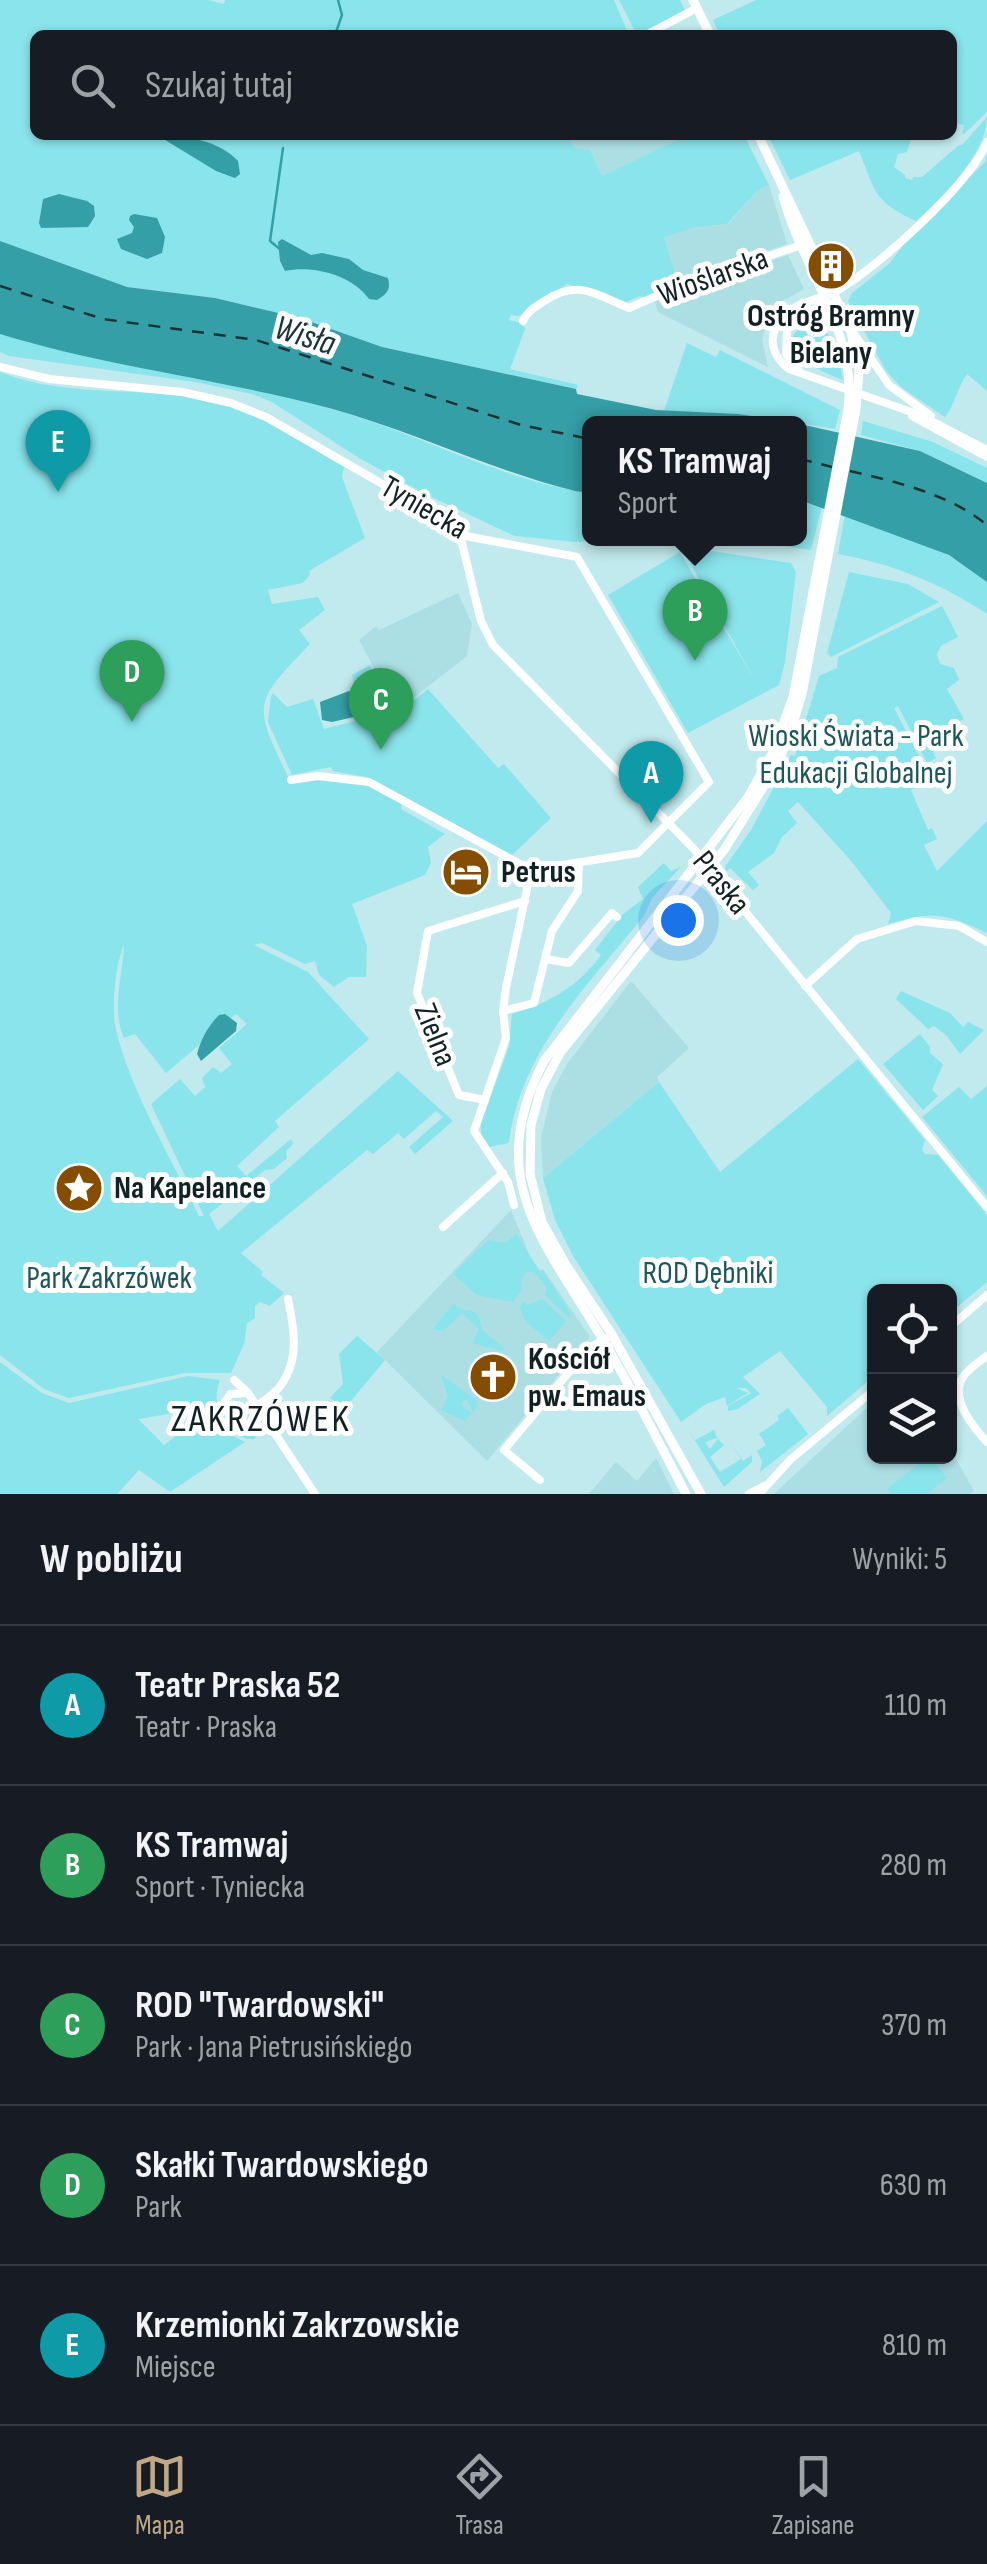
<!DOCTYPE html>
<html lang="pl">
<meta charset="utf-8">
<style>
:root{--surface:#171b24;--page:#20242c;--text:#f1f3f6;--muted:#9ea1a6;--line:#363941;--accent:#c0a887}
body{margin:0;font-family:"Sofia Sans Condensed",sans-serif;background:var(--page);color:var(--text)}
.controls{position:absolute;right:30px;bottom:30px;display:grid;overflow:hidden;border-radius:15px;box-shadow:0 2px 8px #0004}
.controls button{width:90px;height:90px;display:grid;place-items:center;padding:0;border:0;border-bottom:2px solid var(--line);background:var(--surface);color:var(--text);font:50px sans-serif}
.you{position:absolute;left:678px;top:920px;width:35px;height:35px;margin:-25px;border:8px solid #fff;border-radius:50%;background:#1a73e8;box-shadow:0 0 0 15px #1a73e833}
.badge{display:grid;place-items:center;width:65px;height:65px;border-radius:50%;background:var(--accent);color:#fff;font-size:32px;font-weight:700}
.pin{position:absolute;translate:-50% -82px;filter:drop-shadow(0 2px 5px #0008)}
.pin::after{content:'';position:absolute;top:52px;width:35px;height:30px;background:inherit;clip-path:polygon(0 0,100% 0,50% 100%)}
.popup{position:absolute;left:582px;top:416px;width:225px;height:130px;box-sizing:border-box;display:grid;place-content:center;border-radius:15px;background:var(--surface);filter:drop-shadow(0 2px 8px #0005);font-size:32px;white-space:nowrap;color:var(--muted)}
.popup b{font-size:38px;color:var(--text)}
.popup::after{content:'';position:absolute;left:50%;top:100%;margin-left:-20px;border:20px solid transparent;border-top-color:var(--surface)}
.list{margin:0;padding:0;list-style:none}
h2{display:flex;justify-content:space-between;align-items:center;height:130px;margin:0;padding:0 40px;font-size:42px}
h2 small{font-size:32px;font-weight:400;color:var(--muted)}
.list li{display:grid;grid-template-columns:65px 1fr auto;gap:30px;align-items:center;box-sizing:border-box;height:160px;padding:0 40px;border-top:2px solid var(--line)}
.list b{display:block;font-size:38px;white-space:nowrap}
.list p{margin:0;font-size:32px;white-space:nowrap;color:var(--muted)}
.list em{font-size:32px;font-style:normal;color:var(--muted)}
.icon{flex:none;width:55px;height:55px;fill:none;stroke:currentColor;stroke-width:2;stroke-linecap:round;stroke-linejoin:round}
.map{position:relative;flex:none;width:987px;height:1494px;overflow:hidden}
.search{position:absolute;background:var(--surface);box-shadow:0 2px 8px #0004;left:30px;right:30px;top:30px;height:110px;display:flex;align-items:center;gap:25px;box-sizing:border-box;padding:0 35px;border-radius:15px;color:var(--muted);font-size:38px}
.sheet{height:930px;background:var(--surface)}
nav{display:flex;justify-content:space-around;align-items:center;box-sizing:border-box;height:140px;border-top:2px solid var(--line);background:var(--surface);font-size:28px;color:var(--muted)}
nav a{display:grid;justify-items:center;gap:5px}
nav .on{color:var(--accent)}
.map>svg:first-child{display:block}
</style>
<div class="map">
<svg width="987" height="1494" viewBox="0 0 987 1494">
<rect width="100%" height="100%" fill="#c0eaed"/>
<!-- built -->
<g fill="#acdfe3">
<polygon points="568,135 687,135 602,176 590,150 574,149"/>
<polygon points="769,185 787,244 677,280 663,238 691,228 728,224 757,191"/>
<polygon points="788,255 804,289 781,302 767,322 762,340 768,367 658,312 655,302 666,296"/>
<polygon points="458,593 472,624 467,656 399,709 396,709 359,640 376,626 379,630"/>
<polygon points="631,981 689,1048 657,1077 659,1082 543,1178 541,1138 552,1092 567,1064"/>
<polygon points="511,1210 530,1256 540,1270 543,1269 590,1337 487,1461 377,1352"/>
<polygon points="874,1401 874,1456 955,1457 974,1491 970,1494 774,1494"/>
<polygon points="656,1458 674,1494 589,1494 616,1462 637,1481"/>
</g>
<!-- green -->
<g fill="#8ae4eb" fill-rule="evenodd">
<polygon points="0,0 208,0 224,4 225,0 614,0 628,33 625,35 35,35 35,135 568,135 574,148 590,150 602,176 687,135 744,135 769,185 757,191 727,224 691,228 664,238 677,280 646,298 640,296 626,302 567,284 519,316 511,315 509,320 522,323 525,329 510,369 578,385 576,389 382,347 300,318 215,298 127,287 48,261 0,241"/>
<polygon points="619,0 680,0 685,10 678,16 637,35"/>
<polygon points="756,0 987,0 987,112 964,134 962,133 964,125 952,122 952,35 720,35 713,20"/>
<path d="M987 117C987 153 942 198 916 221 873 201 876 192 859 151L790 180 768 135H912L907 152 898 154 894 167 905 175V178L912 180 913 177H922L959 145H962Z"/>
<path d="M987 156V391L967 374C957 388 956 403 945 417L902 388 886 371 848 301 852 293 890 263 907 240 985 162Z"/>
<path d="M813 320 822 323 837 352 843 380C817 370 760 346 813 320Z"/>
<path d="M0 334C107 367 220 379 328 408 417 432 498 480 590 493V538L635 539 575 542 515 536 427 495 359 458 272 402 252 394 195 382 9 356 0 352Z"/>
<polygon points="687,343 716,357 720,350 840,410 835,429 738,414 664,411"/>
<path d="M0 372C72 401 155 383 228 405 270 417 306 446 344 467L342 477 365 538 309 571 310 575 303 583 268 590 272 604 318 597 325 610 299 630 310 644C250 706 254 705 290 781L311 778 365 782 402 801 401 809 445 834 428 847 431 863 425 875 352 904 367 946 366 977H349L334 987 319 975 315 961 305 964 262 943 254 945 308 972 369 1039 275 1121 279 1127 237 1166 246 1176 291 1139 293 1144 286 1151 287 1158 274 1169 265 1170 209 1214 218 1231 398 1071 453 1121 415 1154 409 1147 443 1117 436 1111 404 1139 398 1133 373 1154 367 1150 241 1253 263 1272 261 1275 284 1293 270 1306 260 1302 255 1306V1318L247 1323 244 1344 231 1373H185L69 1398 44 1389 0 1355ZM124 945C123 975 111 1009 124 1038L135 1034 166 1073 236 1014 247 1024 219 1048 232 1064 221 1073 213 1067 202 1078 205 1087 195 1096 180 1079 151 1104 204 1216H199C170 1156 132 1094 116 1030 111 1006 115 966 124 945Z"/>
<polygon points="863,421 933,442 987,468 987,483 920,451 861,435"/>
<polygon points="800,500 822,506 811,550 730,539 800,538"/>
<path d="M845 514C894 532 948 547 987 582V614C941 583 892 564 838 554Z"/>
<polygon points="698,549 791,563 796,572 785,662 779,685 688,733 608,595 680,552 756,683 684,552"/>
<polygon points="849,572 908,584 939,602 831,657 827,653"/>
<path d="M942 606 958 637 941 646 937 654 940 664 954 668 959 680 947 689 964 719 927 739 936 758 927 763 898 706 894 708 931 779 911 790 928 830 932 828 937 839 924 845 937 871 987 821V933C945 913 933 911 888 924L891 913 852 862 798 802 788 811 797 823 782 837 774 853 748 872 759 885 753 890 730 868 725 873V867L751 830 791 755 795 756 819 676 837 668 838 657Z"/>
<polygon points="370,665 394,710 399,712 428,689 498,768 504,764 551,818 512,855 366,777 333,771 331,767 292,775 268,722 271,696 273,693 287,707 313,699 324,729 363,719 352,675"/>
<path d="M664 863 671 871 681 867 652 898 644 916C588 985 520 1051 509 1143L489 1147 481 1134V1124L509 1046 512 1014C549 1003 579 986 601 955L595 950 622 915 643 899 638 887Z"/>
<polygon points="901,991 950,1013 963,1027 968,1022 984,1030 960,1054 947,1036 934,1026 928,1029 896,999"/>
<polygon points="920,1034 930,1047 930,1053 943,1064 932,1090 938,1096 923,1110 883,1064"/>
<polygon points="858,1059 925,1140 922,1150 925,1154 938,1155 987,1215 987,1282 950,1313 950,1291 874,1291 874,1376 827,1416 827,1407 780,1351 743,1377 760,1394 738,1409 728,1411 728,1406 751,1393 746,1388 737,1388 748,1393 727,1406 725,1397 706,1404 681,1422 573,1256 555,1220 543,1178 659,1082 720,1172"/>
<polygon points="987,1086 987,1196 922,1117 959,1087 971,1099"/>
<polygon points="516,1233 540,1273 543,1271 569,1311 570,1319 545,1295 547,1288 534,1272 527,1272 521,1279 522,1290 513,1302 477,1295 453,1274 488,1240 506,1243"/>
<polygon points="542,1299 566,1321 549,1341 526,1322 520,1308 523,1301 527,1305"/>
<polygon points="453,1304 466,1311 471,1310 479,1317 482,1330 504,1348 502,1351 472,1343 479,1329 462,1313 443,1331 433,1329"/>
<polygon points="357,1336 385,1360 345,1408 330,1398 343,1384 339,1354"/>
<path d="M0 1362 42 1393 69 1403 188 1376 220 1380C208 1413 230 1422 257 1430L255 1439H247L187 1411 138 1419 164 1445 198 1419 245 1442 170 1492 139 1470 117 1494H0Z"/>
<polygon points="441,1375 477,1400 478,1405 473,1412 467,1400 462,1401 462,1406 472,1413 465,1421 441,1410 448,1397"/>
<polygon points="788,1408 808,1434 760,1472 762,1461 757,1451 766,1445 759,1434 779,1420 777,1416"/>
<polygon points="684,1423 695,1440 714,1430 717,1438 705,1442 710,1449 718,1439 724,1445 710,1457 720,1472 741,1459 729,1440 743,1461 752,1455 752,1462 724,1487"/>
<polygon points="929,1456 947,1478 927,1494 892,1494 887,1489"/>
</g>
<!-- water -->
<g fill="#349fa6">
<path d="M157 135C185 135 218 140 238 161L240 174 235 178 216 171Z"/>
<polygon points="59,194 87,201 94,206 95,216 88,227 41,228 39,223 43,199"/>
<polygon points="134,214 157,218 165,237 162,253 147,259 121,249 117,239 132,233 134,227 129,220 130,216"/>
<path d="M282 239 311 255 322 253 349 259 363 270 388 278C391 290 387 294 377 300L369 299C352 275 313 265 285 271L280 261 278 242Z"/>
<path d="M0 241 127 287 215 298 300 318 382 347 576 389 577 394 656 410 738 414 799 423H590V493L575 491C491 470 413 431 329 408 220 379 107 367 0 334Z"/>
<polygon points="800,424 920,451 987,483 987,582 949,555 800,500"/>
<polygon points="349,691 358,703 358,716 332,722 322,720 320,702"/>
<path d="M225 1014 237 1023 236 1031 201 1061 197 1054C201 1039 208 1026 219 1015Z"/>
</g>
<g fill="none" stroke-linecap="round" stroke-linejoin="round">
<!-- stream -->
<g stroke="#349fa6" stroke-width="2.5">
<polyline points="335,35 342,15 338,0"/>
<polyline points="281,250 270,241 283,148"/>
</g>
<!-- ferry -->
<g stroke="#1b3334" stroke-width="2.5" stroke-dasharray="12 10" stroke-linecap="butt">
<polyline points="0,286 103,319 256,340 521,425 590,439"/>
<polyline points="800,459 832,467"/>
<path d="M850 471C897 482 949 494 987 525"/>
</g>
<!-- minor -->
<g stroke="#fff" stroke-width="8">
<polyline points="646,35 697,8"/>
<path d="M987 142C969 185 880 265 840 289 820 301 792 301 779 322 767 339 773 357 789 369L920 415 987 450"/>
<path d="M523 321C528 310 537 306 546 300 579 279 597 295 629 308L689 282 799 246 803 241"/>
<polyline points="851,329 889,385 931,416"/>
<polyline points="0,367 49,379 182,392 231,403 266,417 431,512 460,535 577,557 709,782 638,853 531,870 369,782 318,776 291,780"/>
<path d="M800 372 786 354 787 330C797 315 813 305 831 314"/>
<polyline points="912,416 987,457"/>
<polyline points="460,535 481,621 493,645 694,849 987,1207"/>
<polyline points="546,959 569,963 612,913 617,917"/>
<polyline points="805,986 857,939 916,921 959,926 987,942"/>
<polyline points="503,1011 534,1003 552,931 578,891 579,863"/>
<polyline points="485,1100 459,1095 417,993 428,931 525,901"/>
<polyline points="514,1205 508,1182 474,1131 506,1038 503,1011 506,988 531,870"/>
<polyline points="443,1227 503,1173"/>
<polyline points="950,1327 987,1295"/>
<path d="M987 1356C979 1362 968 1369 963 1377 949 1398 974 1428 987 1442"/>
<polyline points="234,1380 248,1393 315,1494"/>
<path d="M248 1393 230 1394 225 1402C228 1424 251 1425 269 1428"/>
<path d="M257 1406C264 1400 276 1393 281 1385 300 1359 294 1327 288 1299"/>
<polyline points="540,1480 504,1450 589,1348 613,1335"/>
<polyline points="749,1494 764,1486"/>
<polyline points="759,1494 791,1459 874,1390"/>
</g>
<!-- major -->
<g stroke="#fff" stroke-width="9">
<polyline points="693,0 710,35"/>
<path d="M686 1494C659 1443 633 1390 603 1340 545 1241 482 1181 544 1061L748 797 773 752 793 697 848 409C858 333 802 268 783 196"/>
<polyline points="701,1494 611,1333 566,1265 542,1222 530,1174 531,1125 541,1089 560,1053 724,850 769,778 787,743 802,694 856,409 859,370 850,328 758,135"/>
</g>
</g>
<!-- icons -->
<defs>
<g id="building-disc" transform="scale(2.5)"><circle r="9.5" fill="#854d00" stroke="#fff"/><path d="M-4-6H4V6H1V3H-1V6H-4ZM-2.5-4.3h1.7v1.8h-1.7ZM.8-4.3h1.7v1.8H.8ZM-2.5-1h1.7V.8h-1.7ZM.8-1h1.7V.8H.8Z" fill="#fff"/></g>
<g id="hotel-disc" transform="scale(2.5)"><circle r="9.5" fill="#854d00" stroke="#fff"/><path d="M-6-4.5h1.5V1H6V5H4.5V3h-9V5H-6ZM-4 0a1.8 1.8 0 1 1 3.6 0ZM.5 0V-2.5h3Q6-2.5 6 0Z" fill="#fff"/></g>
<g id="sight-disc" transform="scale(2.5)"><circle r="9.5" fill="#854d00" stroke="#fff"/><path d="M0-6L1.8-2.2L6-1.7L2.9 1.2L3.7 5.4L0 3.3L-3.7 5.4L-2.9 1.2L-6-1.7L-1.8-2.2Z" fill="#fff"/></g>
<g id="church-disc" transform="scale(2.5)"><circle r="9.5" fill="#854d00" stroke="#fff"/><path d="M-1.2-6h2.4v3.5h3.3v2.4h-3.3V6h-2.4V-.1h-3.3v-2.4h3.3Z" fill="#fff"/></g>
</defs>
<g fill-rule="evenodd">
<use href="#building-disc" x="831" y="266"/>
<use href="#hotel-disc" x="466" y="872"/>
<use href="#sight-disc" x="79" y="1188"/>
<use href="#church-disc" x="493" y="1377"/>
</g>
<g text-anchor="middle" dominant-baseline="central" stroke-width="10" stroke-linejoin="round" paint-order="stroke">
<!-- street labels -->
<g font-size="32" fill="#122224" stroke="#fff">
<text transform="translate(713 277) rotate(-20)">Wioślarska</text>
<text transform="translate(424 508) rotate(30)">Tyniecka</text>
<text transform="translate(721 883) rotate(51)">Praska</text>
<text transform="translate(435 1035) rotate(68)">Zielna</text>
</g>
<!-- poi labels -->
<g font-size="32" font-weight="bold" fill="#122224" stroke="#fff" text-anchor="start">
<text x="831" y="316" text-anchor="middle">Ostróg Bramny<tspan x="831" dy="37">Bielany</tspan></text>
<text x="501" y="872">Petrus</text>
<text x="114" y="1188">Na Kapelance</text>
<text x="528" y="1359">Kościół<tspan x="528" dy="37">pw. Emaus</tspan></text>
</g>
<!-- park labels -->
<g font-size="32" fill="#1d575c" stroke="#fff">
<text x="856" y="736">Wioski Świata - Park<tspan x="856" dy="37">Edukacji Globalnej</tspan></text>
<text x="708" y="1273">ROD Dębniki</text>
<text x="109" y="1278">Park Zakrzówek</text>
</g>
<!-- water labels -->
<g font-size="35" font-style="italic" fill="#1b3334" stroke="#fff">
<text transform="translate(305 336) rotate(17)">Wisła</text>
</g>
<!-- quarter labels -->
<g font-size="38" letter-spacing="2.5" fill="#122224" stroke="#fff">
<text x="261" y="1419">ZAKRZÓWEK</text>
</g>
</g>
</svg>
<div class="controls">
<button><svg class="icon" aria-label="locate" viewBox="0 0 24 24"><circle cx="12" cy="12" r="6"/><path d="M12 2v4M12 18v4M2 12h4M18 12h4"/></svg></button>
<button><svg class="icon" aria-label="layers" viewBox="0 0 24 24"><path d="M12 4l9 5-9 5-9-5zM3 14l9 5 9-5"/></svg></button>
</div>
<div class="you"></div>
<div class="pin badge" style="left:651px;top:823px;background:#0f9aa8">A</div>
<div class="pin badge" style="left:695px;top:661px;background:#2e9e5b">B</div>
<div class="popup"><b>KS Tramwaj</b>Sport</div>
<div class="pin badge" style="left:381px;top:750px;background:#2e9e5b">C</div>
<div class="pin badge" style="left:132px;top:722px;background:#2e9e5b">D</div>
<div class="pin badge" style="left:58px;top:492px;background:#0f9aa8">E</div>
<div class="search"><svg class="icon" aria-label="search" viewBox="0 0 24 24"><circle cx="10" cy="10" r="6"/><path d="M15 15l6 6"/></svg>Szukaj tutaj</div>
</div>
<section class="sheet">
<h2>W pobliżu<small>Wyniki: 5</small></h2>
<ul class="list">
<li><span class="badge" style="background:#0f9aa8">A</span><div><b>Teatr Praska 52</b><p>Teatr · Praska</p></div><em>110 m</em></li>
<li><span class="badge" style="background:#2e9e5b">B</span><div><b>KS Tramwaj</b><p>Sport · Tyniecka</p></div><em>280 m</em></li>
<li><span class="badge" style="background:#2e9e5b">C</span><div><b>ROD &quot;Twardowski&quot;</b><p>Park · Jana Pietrusińskiego</p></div><em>370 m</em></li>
<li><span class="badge" style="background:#2e9e5b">D</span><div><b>Skałki Twardowskiego</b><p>Park</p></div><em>630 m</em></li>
<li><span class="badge" style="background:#0f9aa8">E</span><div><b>Krzemionki Zakrzowskie</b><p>Miejsce</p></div><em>810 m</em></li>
</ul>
</section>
<nav>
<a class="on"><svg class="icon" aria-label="map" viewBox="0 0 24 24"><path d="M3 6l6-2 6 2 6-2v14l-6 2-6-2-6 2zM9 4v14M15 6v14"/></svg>Mapa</a>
<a><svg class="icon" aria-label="directions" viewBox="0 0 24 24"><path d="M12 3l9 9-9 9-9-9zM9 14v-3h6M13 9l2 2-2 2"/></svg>Trasa</a>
<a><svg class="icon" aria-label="saved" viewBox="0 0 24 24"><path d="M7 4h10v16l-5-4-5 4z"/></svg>Zapisane</a>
</nav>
